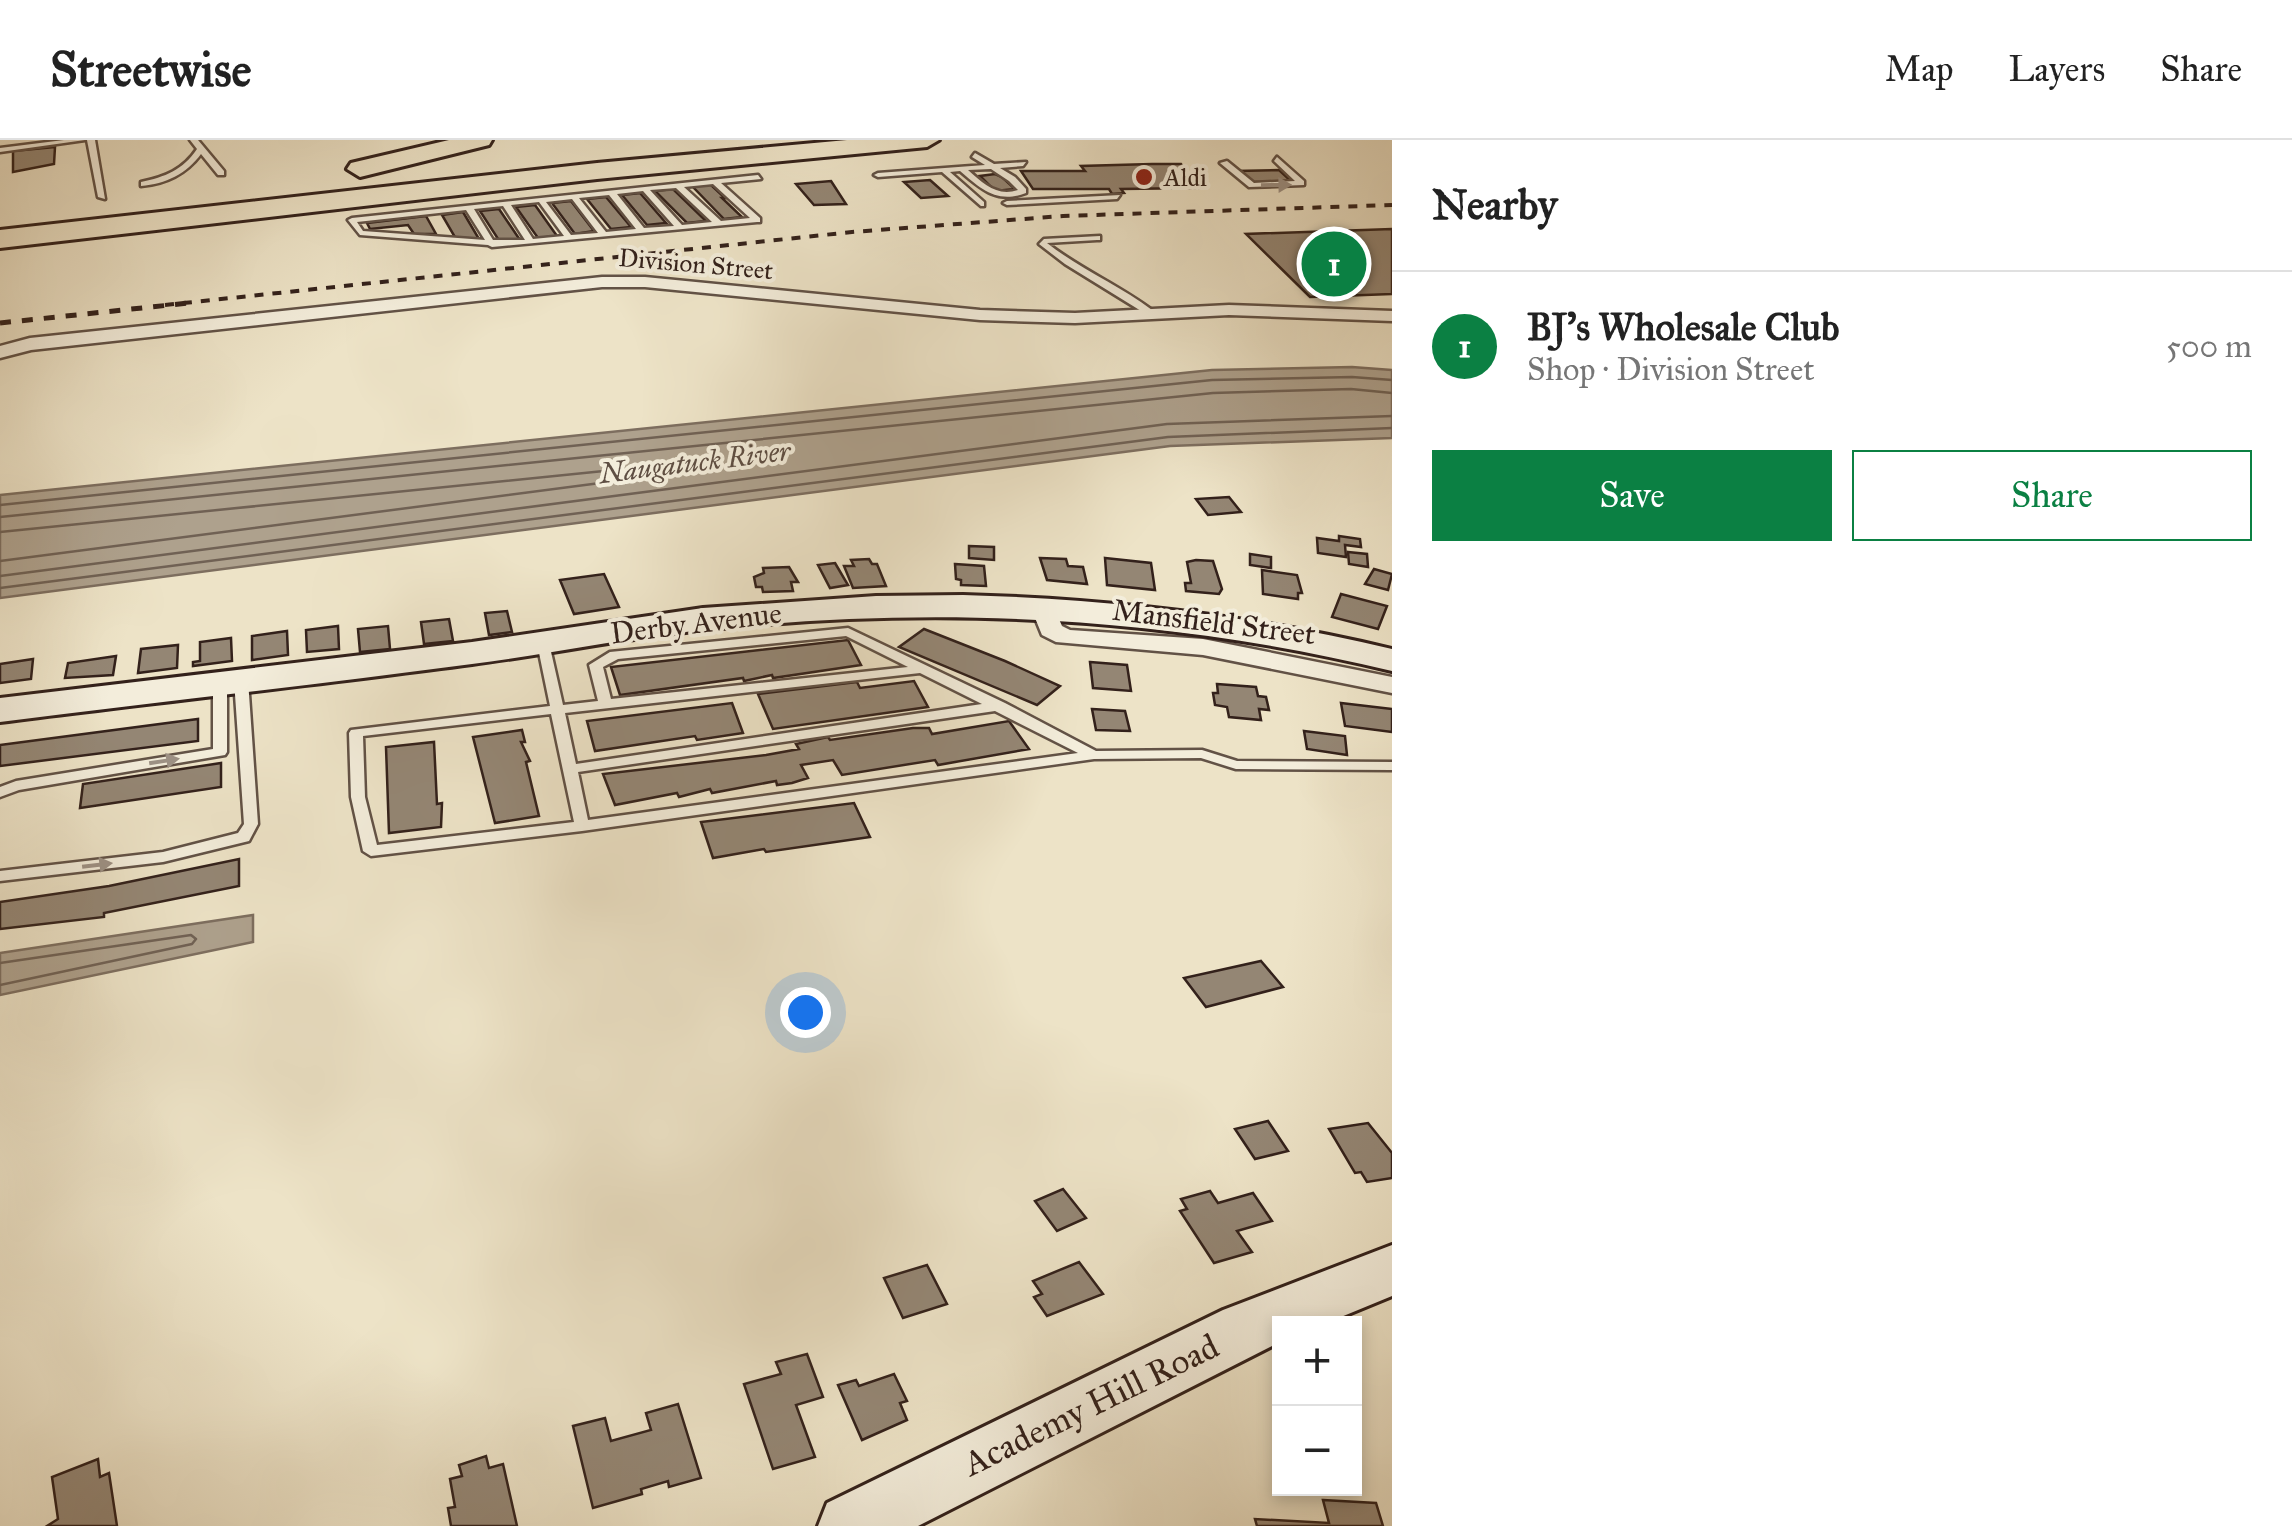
<!DOCTYPE html>
<meta charset="utf-8">
<style>
:root{--surface:#fff;--page:#f2f2f2;--text:#222;--muted:#767676;--line:#e0e0e0;--accent:#0b8043}
body{margin:0;font-family:"IM FELL Great Primer",serif;background:var(--page);color:var(--text)}
.controls{position:absolute;right:30px;bottom:30px;display:grid;overflow:hidden;border-radius:0px;box-shadow:0 5px 15px #0003}
.controls button{width:90px;height:90px;display:grid;place-items:center;padding:0;border:0;border-bottom:2px solid var(--line);background:var(--surface);color:var(--text);font:50px sans-serif}
.you{position:absolute;left:805px;top:872px;width:35px;height:35px;margin:-25px;border:8px solid #fff;border-radius:50%;background:#1a73e8;box-shadow:0 0 0 15px #1a73e833}
.badge{display:grid;place-items:center;width:65px;height:65px;border-radius:50%;background:var(--accent);color:#fff;font-size:32px;font-weight:700}
.pin{position:absolute;translate:-50% -50%;border:5px solid #fff;box-shadow:0 2px 10px #0006}
.list{margin:0;padding:0;list-style:none}
h2{display:flex;justify-content:space-between;align-items:center;height:130px;margin:0;padding:0 40px;font-size:42px}
h2 small{font-size:32px;font-weight:400;color:var(--muted)}
.list li{display:grid;grid-template-columns:65px 1fr auto;gap:30px;align-items:center;box-sizing:border-box;height:150px;padding:0 40px;border-top:2px solid var(--line)}
.list b{display:block;font-size:38px;white-space:nowrap}
.list p{margin:0;font-size:32px;white-space:nowrap;color:var(--muted)}
.list em{font-size:32px;font-style:normal;color:var(--muted)}
.actions{display:flex;gap:20px;padding:30px 40px}
.actions a{flex:1;padding:22px 0;border:2px solid var(--accent);border-radius:0px;text-align:center;font-size:35px;color:var(--accent)}
.actions .main{background:var(--accent);color:#fff}
.map{position:relative;flex:none;width:1392px;height:1386px;overflow:hidden}
header{display:flex;align-items:center;gap:60px;box-sizing:border-box;height:140px;padding:0 50px;background:var(--surface);border-bottom:2px solid var(--line)}
header strong{font-size:48px}
nav{display:flex;gap:55px;margin-inline-start:auto;font-size:35px}
main{display:flex}
aside{flex:1;background:var(--surface)}
.map>svg:first-child{display:block}
</style>
<header>
<strong>Streetwise</strong>
<nav><a>Map</a><a>Layers</a><a>Share</a></nav>
</header>
<main>
<div class="map">
<svg width="1392" height="1386" viewBox="0 0 1392 1386">
<rect width="100%" height="100%" fill="#ede3c7"/>
<filter id="stains"><feTurbulence type="fractalNoise" baseFrequency=".002" numOctaves="4"/><feColorMatrix values="0 0 0 0 .2 0 0 0 0 .09 0 0 0 0 .02 0 0 0 .5 -.17"/></filter>
<radialGradient id="worn" r=".72"><stop offset=".6" stop-color="#630" stop-opacity="0"/><stop offset="1" stop-color="#630" stop-opacity=".3"/></radialGradient>
<!-- water -->
<g fill="#aea18d" stroke="#7d6e5f" stroke-width="2.5">
<polygon points="1352,227 1392,230 1392,298 1170,306 0,458 0,355 1212,230"/>
<polygon points="253,775 253,802 0,855 0,813"/>
</g>
<g fill="none" stroke-linecap="round" stroke-linejoin="round">
<!-- shore -->
<g stroke="#706154" stroke-width="2.5">
<polyline points="0,365 1212,240 1352,237 1392,240"/>
<polyline points="0,377 1213,253 1351,249 1392,253"/>
<polyline points="0,392 653,326 658,330 654,336 0,421"/>
<polyline points="0,436 1167,284 1392,276"/>
<polyline points="0,448 1168,297 1392,288"/>
<polyline points="0,823 191,795 196,799 192,804 0,845"/>
</g>
</g>
<!-- building -->
<g fill="#948674" stroke="#33211b" stroke-width="2.5">
<polygon points="55,7 54,24 13,32 13,11"/>
<polygon points="1152,24 1181,24 1198,48 1121,49 1124,53 1112,54 1109,49 1033,49 1021,31 1085,31 1081,26"/>
<polygon points="1279,30 1292,42 1248,42 1237,31"/>
<polygon points="995,34 1002,37 1015,49 995,51 980,36"/>
<polygon points="930,40 948,56 921,58 904,42"/>
<polygon points="831,41 846,64 814,65 796,44"/>
<polygon points="710,44 725,58 722,58 742,77 724,79 692,46"/>
<polygon points="673,49 706,81 687,83 655,51"/>
<polygon points="640,53 666,83 647,85 622,55"/>
<polygon points="606,57 631,87 611,89 587,59"/>
<polygon points="571,61 594,91 575,94 552,63"/>
<polygon points="535,65 557,96 538,98 516,67"/>
<polygon points="499,69 520,100 500,102 480,71"/>
<polygon points="463,72 479,99 456,99 442,75"/>
<polygon points="426,76 436,94 414,94 408,85 370,89 367,83"/>
<polygon points="1392,89 1392,154 1310,157 1246,94"/>
<polygon points="1229,357 1241,372 1208,375 1196,359"/>
<polygon points="1339,396 1360,399 1361,407 1345,405 1346,417 1318,413 1317,398 1339,401"/>
<polygon points="969,406 994,407 994,420 969,418"/>
<polygon points="1348,412 1367,414 1368,427 1349,424"/>
<polygon points="1250,414 1271,417 1271,428 1250,425"/>
<polygon points="1040,418 1066,419 1068,426 1083,427 1087,444 1047,440"/>
<polygon points="1105,418 1151,423 1155,450 1107,445"/>
<polygon points="869,419 872,424 877,424 886,446 853,448 844,426 854,426 851,420"/>
<polygon points="1196,420 1213,421 1222,449 1219,454 1186,451 1185,443 1191,443 1187,422"/>
<polygon points="835,423 848,445 830,448 818,425"/>
<polygon points="955,424 984,426 986,446 961,445 961,440 956,439"/>
<polygon points="789,427 798,442 791,442 793,451 763,452 762,447 756,447 754,437 764,433 763,428"/>
<polygon points="1374,429 1392,434 1388,450 1365,444"/>
<polygon points="1262,430 1297,435 1302,453 1298,453 1298,459 1263,454"/>
<polygon points="604,434 619,467 574,474 560,440"/>
<polygon points="1341,454 1387,466 1378,489 1332,477"/>
<polygon points="507,471 512,492 489,495 485,473"/>
<polygon points="449,479 453,501 424,504 421,482"/>
<polygon points="338,486 339,509 307,512 306,490"/>
<polygon points="388,486 390,509 360,512 358,489"/>
<polygon points="924,489 1005,521 1060,546 1037,565 899,507"/>
<polygon points="287,491 288,515 252,520 252,496"/>
<polygon points="231,498 232,521 193,526 193,522 200,521 200,502"/>
<polygon points="848,500 861,525 773,538 772,535 744,541 743,538 620,555 611,527"/>
<polygon points="178,505 177,528 138,533 141,509"/>
<polygon points="116,516 113,535 65,538 68,523"/>
<polygon points="33,519 31,539 0,543 0,524"/>
<polygon points="1090,522 1127,525 1131,551 1093,548"/>
<polygon points="914,541 928,567 773,589 758,554 857,542 860,548"/>
<polygon points="1217,544 1256,547 1258,556 1266,557 1269,570 1259,569 1261,580 1229,577 1227,567 1215,565 1213,553 1218,553"/>
<polygon points="732,563 743,593 697,600 695,596 595,611 587,581"/>
<polygon points="1341,563 1392,569 1392,592 1345,586"/>
<polygon points="1092,569 1125,571 1130,591 1096,590"/>
<polygon points="198,579 198,601 0,626 0,605"/>
<polygon points="1009,581 1029,609 938,625 935,620 842,635 833,620 801,625 808,638 792,643 777,645 776,641 712,653 710,649 679,657 677,653 615,665 603,634 766,615 799,609 796,604 828,597 830,600 913,588 929,588 932,594"/>
<polygon points="522,590 525,602 521,602 530,621 526,622 539,676 495,683 473,597"/>
<polygon points="1304,591 1345,596 1347,615 1307,609"/>
<polygon points="434,602 437,664 442,663 441,687 389,693 386,607"/>
<polygon points="221,623 221,647 80,668 83,644"/>
<polygon points="854,663 870,697 766,712 764,709 713,718 701,682"/>
<polygon points="239,719 239,746 104,773 104,777 0,789 0,762 109,746"/>
<polygon points="1261,821 1283,847 1206,867 1184,838"/>
<polygon points="1268,981 1288,1011 1255,1019 1235,989"/>
<polygon points="1368,983 1392,1013 1392,1038 1367,1042 1361,1032 1355,1033 1329,989"/>
<polygon points="1063,1049 1086,1078 1057,1091 1035,1061"/>
<polygon points="1210,1051 1218,1063 1253,1053 1272,1081 1237,1091 1252,1112 1214,1123 1180,1071 1187,1069 1181,1059"/>
<polygon points="1079,1122 1103,1154 1047,1176 1034,1157 1042,1154 1033,1141"/>
<polygon points="927,1125 947,1164 903,1178 884,1138"/>
<polygon points="807,1214 823,1257 796,1265 815,1317 773,1329 744,1244 781,1234 776,1222"/>
<polygon points="894,1234 907,1261 900,1263 907,1280 862,1300 838,1245 856,1240 859,1246"/>
<polygon points="678,1264 701,1338 669,1347 668,1341 641,1349 642,1354 593,1368 573,1286 605,1278 611,1301 651,1290 646,1273"/>
<polygon points="486,1316 489,1328 503,1324 517,1386 451,1386 448,1368 455,1367 450,1339 462,1336 459,1325"/>
<polygon points="98,1319 100,1337 109,1333 117,1386 47,1386 58,1379 52,1337"/>
<polygon points="1323,1360 1376,1363 1383,1386 1257,1386 1255,1379 1329,1383"/>
</g>
<g fill="none" stroke-linecap="round" stroke-linejoin="round">
<!-- lane casing -->
<g stroke="#625246" stroke-width="5">
<g id="lane">
<polygon points="64,0 85,0 0,12 0,8"/>
<polygon points="87,0 95,0 105,59 98,57"/>
<path d="M190 0H198L224 31V35H218L201 14C186 34 166 44 141 46V42C165 37 183 30 197 9Z"/>
<path d="M975 13 994 24 1026 22 1023 26 1000 28 1015 37 1026 49V53C997 64 981 49 960 31L950 32 984 62V66H981L942 32 878 37 874 35 878 33 985 25 972 17ZM991 29 1009 41 1018 50C997 57 984 44 968 30Z"/>
<polygon points="1277,17 1304,41 1304,45 1249,47 1220,23 1227,21 1254,43 1295,41 1274,21"/>
<path d="M758 35 761 39 721 43 760 78V82H757L492 107 488 105 360 95 348 80 352 78ZM713 44 750 78 721 81 684 47ZM676 48 712 82 682 85 650 50ZM643 51 674 86 644 88 617 54ZM609 55 636 89 606 92 579 58ZM572 59 598 93 571 95 546 62ZM539 62 564 96 533 99 511 65ZM503 66 525 100H493L474 69ZM466 70 485 100 363 91 357 82Z"/>
<polygon points="1120,55 1117,59 1007,65 1003,63 1007,61"/>
<path d="M1100 96V100H1097L1047 103C1080 129 1119 145 1152 170V174H1146L1065 124 1039 104 1044 99Z"/>
<path d="M848 488 1005 563 1096 611 1202 610 1237 621 1392 622V630L1236 629 1201 618 1094 619 582 691 371 716 363 711 351 657 349 593 351 590 550 566 537 503 538 500H548L549 503 563 565 598 561 589 525 610 512ZM846 496 908 527 611 559 603 527 618 519ZM920 533 982 564 576 624 565 573ZM995 571 1078 613 588 680 578 632ZM551 574 574 682 377 705 365 657 363 596Z"/>
<polygon points="241,536 248,540 258,684 249,701 163,722 0,741 0,731 163,712 238,693 244,684 234,540"/>
<polygon points="220,539 227,543 227,612 225,615 19,650 0,657 0,647 16,641 213,609 213,543"/>
</g>
</g>
<!-- street casing -->
<g stroke="#625246" stroke-width="5">
<g id="street">
<polygon points="602,137 645,137 980,170 1075,173 1229,165 1392,171 1392,181 1229,175 1075,183 980,180 645,147 602,147 31,210 0,218 0,206 30,198"/>
<polygon points="1043,461 1052,463 1062,486 1070,490 1203,499 1392,537 1392,553 1203,515 1056,502 1042,495 1031,468"/>
</g>
</g>
<!-- secondary casing -->
<g stroke="#33211b" stroke-width="6">
<g id="secondary">
<path d="M963 455C1109 459 1250 475 1392 509V531C1165 476 936 465 703 490 626 498 549 514 472 524 315 545 157 562 0 582V558L472 502 703 468 876 456Z"/>
<polygon points="1392,1105 1392,1156 1324,1184 1280,1184 1280,1202 918,1386 818,1386 827,1363 1223,1170"/>
</g>
</g>
<!-- highway casing -->
<g stroke="#33211b" stroke-width="6">
<g id="highway">
<polygon points="449,0 492,0 489,5 360,37 347,29 351,23"/>
<polygon points="847,0 939,0 927,7 597,39 0,108 0,90 597,23"/>
</g>
</g>
<!-- lane -->
<use href="#lane" fill="#f3eddb" fill-rule="evenodd"/>
<!-- street -->
<use href="#street" fill="#f3eddb" fill-rule="evenodd"/>
<!-- secondary -->
<use href="#secondary" fill="#f3eddb" fill-rule="evenodd"/>
<!-- highway -->
<use href="#highway" fill="#ede3c7" fill-rule="evenodd"/>
<!-- rail-far1 -->
<polyline stroke="#33211b" stroke-width="4" stroke-dasharray="9 9" stroke-linecap="butt" points="165,165 852,92 1063,76 1392,65"/>
<!-- rail -->
<polyline stroke="#33211b" stroke-width="5" stroke-dasharray="11 11" stroke-linecap="butt" points="0,183 189,163"/>
</g>
<!-- one-way arrows -->
<defs><path id="oneway-solid" d="M-6-.8H1V-3.2L6.5 0L1 3.2V.8H-6Z" transform="scale(2.5)"/></defs>
<g fill="#9d9185">
<use href="#oneway-solid" transform="translate(1276 45) rotate(-1)"/>
<use href="#oneway-solid" transform="translate(164 621) rotate(-9)"/>
<use href="#oneway-solid" transform="translate(97 725) rotate(-7)"/>
</g>
<!-- markers -->
<circle fill="#8f2418" stroke="#f3eddb" stroke-width="4" cx="1144" cy="37" r="10"/>
<g text-anchor="middle" dominant-baseline="central" stroke-width="8" stroke-linejoin="round" paint-order="stroke">
<!-- far-poi labels -->
<g font-size="25" fill="#33211b" stroke="#f3eddb" text-anchor="start">
<text x="1164" y="37">Aldi</text>
</g>
<!-- far-street labels -->
<g font-size="25" fill="#33211b" stroke="#f3eddb">
<text transform="translate(696 124) rotate(5)">Division Street</text>
</g>
<!-- far-water labels -->
<g font-size="28" font-style="italic" fill="#5e4e43" stroke="#f3eddb">
<text transform="translate(695 322) rotate(-7)">Naugatuck River</text>
</g>
<!-- street labels -->
<g font-size="30" fill="#33211b" stroke="#f3eddb">
<text transform="translate(1214 482) rotate(7)">Mansfield Street</text>
<text transform="translate(696 483) rotate(-7)">Derby Avenue</text>
</g>
<!-- near-street labels -->
<g font-size="35" fill="#33211b" stroke="#f3eddb">
<text transform="translate(1091 1265) rotate(-26)">Academy Hill Road</text>
</g>
</g>
<rect width="100%" height="100%" filter="url(#stains)"/>
<rect width="100%" height="100%" fill="url(#worn)"/>
</svg>
<div class="controls">
<button>+</button>
<button>−</button>
</div>
<div class="you"></div>
<div class="pin badge" style="left:1334px;top:124px">1</div>
</div>
<aside>
<h2>Nearby<small></small></h2>
<ul class="list">
<li><span class="badge">1</span><div><b>BJ's Wholesale Club</b><p>Shop · Division Street</p></div><em>500 m</em></li>
</ul>
<div class="actions"><a class="main">Save</a><a>Share</a></div>
</aside>
</main>
